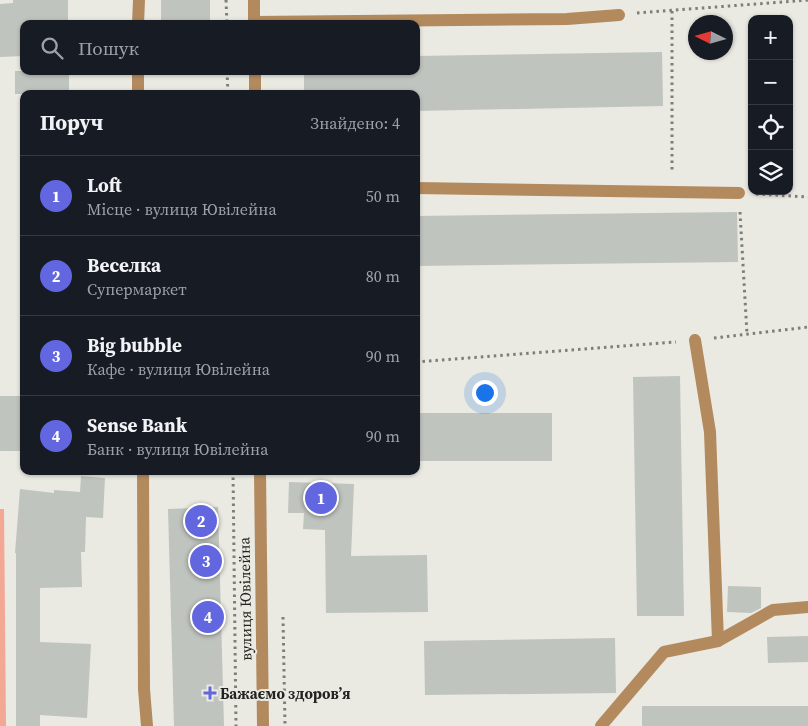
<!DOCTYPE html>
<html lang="uk">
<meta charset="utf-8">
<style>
:root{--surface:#171b24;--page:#20242c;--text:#f1f3f6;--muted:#9ea1a6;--line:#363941;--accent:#6267df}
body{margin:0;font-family:"Source Serif 4",serif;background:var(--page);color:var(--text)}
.controls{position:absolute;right:15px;top:15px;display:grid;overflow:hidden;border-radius:10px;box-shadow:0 1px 4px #0004}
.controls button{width:45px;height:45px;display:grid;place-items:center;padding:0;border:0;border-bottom:1px solid var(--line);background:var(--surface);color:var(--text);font:25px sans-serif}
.compass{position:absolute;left:688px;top:15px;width:45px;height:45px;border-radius:50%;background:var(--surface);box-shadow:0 1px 4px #0004;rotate:275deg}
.you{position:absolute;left:484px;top:392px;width:18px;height:18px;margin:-12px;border:4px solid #fff;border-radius:50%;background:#1a73e8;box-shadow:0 0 0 8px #1a73e833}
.badge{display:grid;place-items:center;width:32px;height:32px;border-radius:50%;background:var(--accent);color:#fff;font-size:16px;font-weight:700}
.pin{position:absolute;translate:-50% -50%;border:2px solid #fff;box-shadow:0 1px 5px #0006}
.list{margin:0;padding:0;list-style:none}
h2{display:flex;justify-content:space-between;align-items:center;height:65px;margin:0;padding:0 20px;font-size:21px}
h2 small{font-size:16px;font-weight:400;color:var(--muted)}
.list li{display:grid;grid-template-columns:32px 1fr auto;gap:15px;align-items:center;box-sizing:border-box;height:80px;padding:0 20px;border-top:1px solid var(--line)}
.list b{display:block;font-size:19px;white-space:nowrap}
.list p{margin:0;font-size:16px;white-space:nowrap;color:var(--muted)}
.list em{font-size:16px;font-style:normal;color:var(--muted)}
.icon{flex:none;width:28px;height:28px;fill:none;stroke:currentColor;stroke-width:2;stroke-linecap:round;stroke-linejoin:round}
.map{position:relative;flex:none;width:808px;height:726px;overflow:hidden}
.search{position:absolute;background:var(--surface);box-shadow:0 1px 4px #0004;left:20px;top:20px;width:400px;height:55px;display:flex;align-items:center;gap:12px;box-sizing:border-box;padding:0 18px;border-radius:10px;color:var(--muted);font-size:19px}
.panel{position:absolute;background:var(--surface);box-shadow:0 1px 4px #0004;left:20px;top:90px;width:400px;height:385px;border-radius:10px}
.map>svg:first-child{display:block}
</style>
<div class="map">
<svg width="808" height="726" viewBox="0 0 808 726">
<rect width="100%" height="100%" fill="#eae9e2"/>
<!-- green -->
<polygon fill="#f3a795" points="0,509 4,509 6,726 0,726"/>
<!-- building -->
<g fill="#c0c4be">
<polygon points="13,0 68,0 68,24 24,24 24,56 0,57 0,4 13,3"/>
<rect x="161" y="0" width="49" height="24"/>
<polygon points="662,52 663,106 416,111 416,94 304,94 304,71 416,71 416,56"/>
<rect x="15" y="71" width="54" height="23"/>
<polygon points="737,212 738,262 416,266 416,216"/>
<polygon points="680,376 684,616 637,616 633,377"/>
<rect x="0" y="396" width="24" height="55"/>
<rect x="416" y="413" width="136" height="48"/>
<polygon points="81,476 105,478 103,518 86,517 85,552 81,552 82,587 40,588 40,642 91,644 87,718 40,715 40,726 16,726 16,553 15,553 20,489 54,493 54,490 80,492"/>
<polygon points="289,482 354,484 351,556 427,555 428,612 326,613 325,530 303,529 304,513 288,513"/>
<polygon points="218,507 224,726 174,726 168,509"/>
<polygon points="728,586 761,587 761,608 751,613 727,612"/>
<polygon points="808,636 808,662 768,663 767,637"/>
<polygon points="615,638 616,693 425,695 424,641"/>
<rect x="642" y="706" width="166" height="20"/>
</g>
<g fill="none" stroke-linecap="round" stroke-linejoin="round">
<!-- path -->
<g stroke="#7e7d79" stroke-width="3" stroke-dasharray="2.5 4" stroke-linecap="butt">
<polyline points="226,0 227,24"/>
<polyline points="672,11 672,173"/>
<polyline points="637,13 808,0"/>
<polyline points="227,71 228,94"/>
<polyline points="756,194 808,197"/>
<polyline points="740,212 747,334"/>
<polyline points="714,338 808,327"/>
<polyline points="416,362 676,342"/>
<polyline points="233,471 236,726"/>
<polyline points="283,617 285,726"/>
</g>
<!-- lane -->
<g stroke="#b28a5e" stroke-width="12">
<polyline points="254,22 567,19 619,15"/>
<polyline points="138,24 139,0"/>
<polyline points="138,94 138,71"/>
<polyline points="695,340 710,432 718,641"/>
<polyline points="143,471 144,689 147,726"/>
</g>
<!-- street -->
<g stroke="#b28a5e" stroke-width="12">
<polyline points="254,0 254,24"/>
<polyline points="255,71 255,94"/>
<polyline points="416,188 739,193"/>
<polyline points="260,471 263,726"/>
<polyline points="601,726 664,652 718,641 773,610 808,607"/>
</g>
</g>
<!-- markers -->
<path fill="#6267df" stroke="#eae9e2" stroke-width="2" d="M207.5 685.5h5v5h5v5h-5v5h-5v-5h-5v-5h5z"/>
<g text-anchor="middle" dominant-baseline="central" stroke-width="4" stroke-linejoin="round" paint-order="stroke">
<!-- street labels -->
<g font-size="15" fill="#222220" stroke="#eae9e2">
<text transform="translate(245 599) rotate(-91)">вулиця Ювілейна</text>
</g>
<!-- poi labels -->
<g font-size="15" font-weight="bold" fill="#222220" stroke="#eae9e2" text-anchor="start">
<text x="220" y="693">Бажаємо здоровʼя</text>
</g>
</g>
</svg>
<div class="controls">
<button>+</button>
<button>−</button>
<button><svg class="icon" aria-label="locate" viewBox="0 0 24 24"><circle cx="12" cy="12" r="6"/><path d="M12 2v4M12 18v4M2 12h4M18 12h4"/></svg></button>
<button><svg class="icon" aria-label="layers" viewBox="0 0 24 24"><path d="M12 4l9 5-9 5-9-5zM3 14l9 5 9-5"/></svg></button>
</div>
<svg class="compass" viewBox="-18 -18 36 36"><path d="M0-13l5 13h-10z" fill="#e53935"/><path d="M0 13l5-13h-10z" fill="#9ea1a6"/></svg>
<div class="you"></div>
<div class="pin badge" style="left:321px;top:498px">1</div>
<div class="pin badge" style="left:201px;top:521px">2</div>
<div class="pin badge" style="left:206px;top:561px">3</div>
<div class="pin badge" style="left:208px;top:617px">4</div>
<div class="search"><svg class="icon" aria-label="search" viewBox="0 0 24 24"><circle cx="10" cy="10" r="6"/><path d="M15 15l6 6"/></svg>Пошук</div>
<section class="panel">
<h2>Поруч<small>Знайдено: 4</small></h2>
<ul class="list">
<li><span class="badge">1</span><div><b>Loft</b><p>Місце · вулиця Ювілейна</p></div><em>50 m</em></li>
<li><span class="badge">2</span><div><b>Веселка</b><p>Супермаркет</p></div><em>80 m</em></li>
<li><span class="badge">3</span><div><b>Big bubble</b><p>Кафе · вулиця Ювілейна</p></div><em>90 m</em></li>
<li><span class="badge">4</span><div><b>Sense Bank</b><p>Банк · вулиця Ювілейна</p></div><em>90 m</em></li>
</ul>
</section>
</div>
